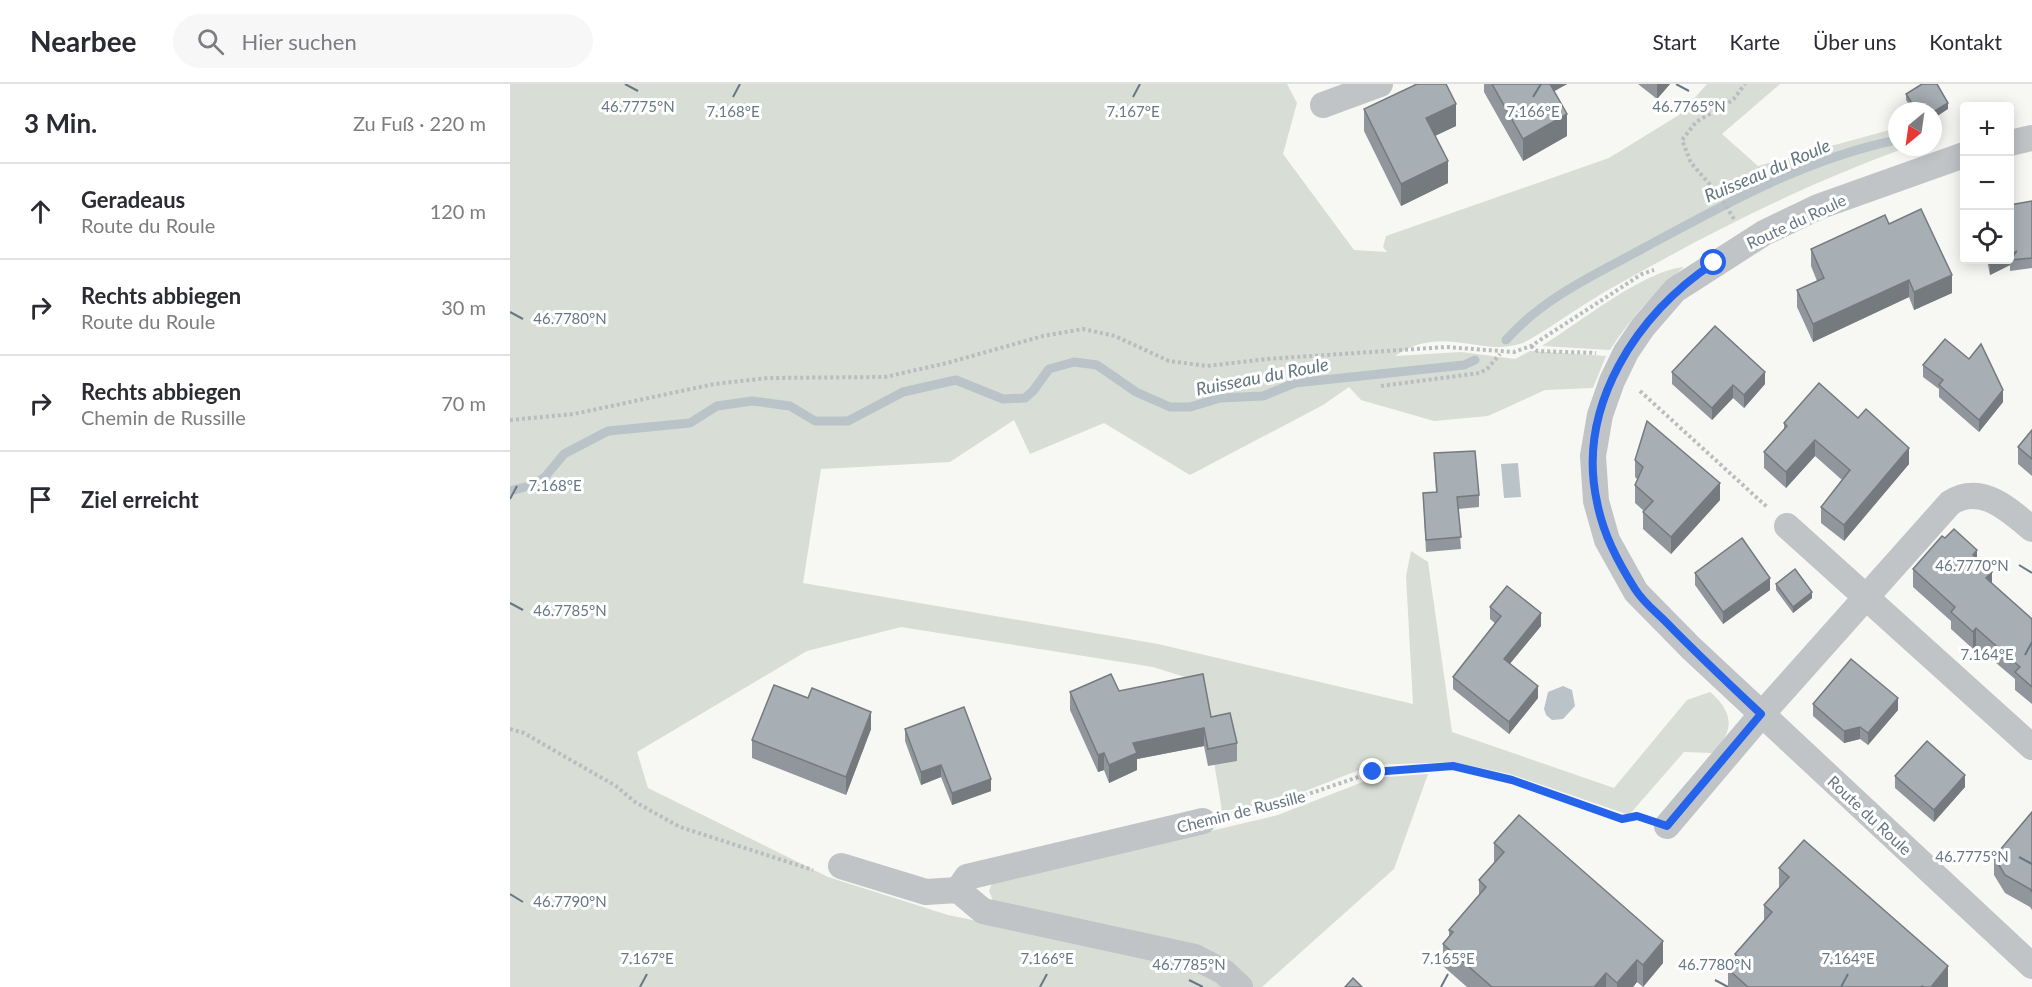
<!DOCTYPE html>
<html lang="de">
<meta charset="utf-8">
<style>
:root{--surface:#fff;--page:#f7f7f7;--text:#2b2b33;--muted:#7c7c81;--line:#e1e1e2}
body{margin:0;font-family:Lato,sans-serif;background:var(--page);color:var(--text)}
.controls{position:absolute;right:18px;top:18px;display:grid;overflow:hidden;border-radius:6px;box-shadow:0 3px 15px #0003}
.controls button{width:54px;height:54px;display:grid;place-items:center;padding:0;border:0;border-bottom:2px solid var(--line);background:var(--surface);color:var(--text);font:30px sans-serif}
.compass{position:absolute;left:1378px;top:18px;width:54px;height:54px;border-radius:50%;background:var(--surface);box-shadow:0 3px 15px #0003;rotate:209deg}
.stop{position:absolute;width:18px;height:18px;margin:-14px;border:4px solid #2563eb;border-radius:50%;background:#fff}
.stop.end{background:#2563eb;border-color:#fff;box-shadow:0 2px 6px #0008}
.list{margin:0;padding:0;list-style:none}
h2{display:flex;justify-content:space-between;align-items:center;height:78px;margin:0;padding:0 24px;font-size:26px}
h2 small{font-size:20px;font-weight:400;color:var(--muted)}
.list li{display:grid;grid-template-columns:39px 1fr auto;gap:18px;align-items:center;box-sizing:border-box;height:96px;padding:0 24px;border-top:2px solid var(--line)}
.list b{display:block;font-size:22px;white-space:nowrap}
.list p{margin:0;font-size:20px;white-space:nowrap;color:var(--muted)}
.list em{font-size:20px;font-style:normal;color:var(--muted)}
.icon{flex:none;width:33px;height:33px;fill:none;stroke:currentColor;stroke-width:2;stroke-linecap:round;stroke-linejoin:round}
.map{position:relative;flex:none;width:1522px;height:903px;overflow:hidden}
header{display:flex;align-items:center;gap:36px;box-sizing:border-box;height:84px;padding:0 30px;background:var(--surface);border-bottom:2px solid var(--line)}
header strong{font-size:28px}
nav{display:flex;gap:33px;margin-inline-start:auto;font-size:21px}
.search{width:420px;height:54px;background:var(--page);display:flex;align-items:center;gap:15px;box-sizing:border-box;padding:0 21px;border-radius:33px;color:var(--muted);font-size:22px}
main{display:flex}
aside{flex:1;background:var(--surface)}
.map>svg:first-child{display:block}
</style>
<header>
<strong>Nearbee</strong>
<div class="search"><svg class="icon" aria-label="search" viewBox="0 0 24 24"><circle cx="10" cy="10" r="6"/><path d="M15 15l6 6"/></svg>Hier suchen</div>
<nav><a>Start</a><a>Karte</a><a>Über uns</a><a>Kontakt</a></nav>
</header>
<main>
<aside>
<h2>3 Min.<small>Zu Fuß · 220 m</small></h2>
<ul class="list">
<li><svg class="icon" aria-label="ahead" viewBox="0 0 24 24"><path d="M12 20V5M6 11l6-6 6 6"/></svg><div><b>Geradeaus</b><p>Route du Roule</p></div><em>120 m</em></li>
<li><svg class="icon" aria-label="right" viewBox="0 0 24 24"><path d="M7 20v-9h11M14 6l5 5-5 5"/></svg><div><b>Rechts abbiegen</b><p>Route du Roule</p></div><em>30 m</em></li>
<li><svg class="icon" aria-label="right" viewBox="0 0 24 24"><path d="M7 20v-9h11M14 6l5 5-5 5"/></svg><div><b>Rechts abbiegen</b><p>Chemin de Russille</p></div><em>70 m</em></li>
<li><svg class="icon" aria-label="arrive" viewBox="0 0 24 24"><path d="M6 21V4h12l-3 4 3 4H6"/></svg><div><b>Ziel erreicht</b></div></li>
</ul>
</aside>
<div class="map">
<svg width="1522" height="903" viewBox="0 0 1522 903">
<rect width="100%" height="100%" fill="#f7f7f4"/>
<!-- green -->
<g fill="#d8ddd5">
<path d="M0 0H777L787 19 773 70 844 166 877 168 873 163 876 152 1099 74 1169 31 1197 0H1270L1212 50 1248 82 1387 44V63H1398C1300 98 1205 146 1114 197 1088 211 1064 227 1040 243 1031 248 1022 255 1013 259 970 274 933 239 885 272L951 268 1005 275 1020 267 1096 272 1083 304 1035 306 978 332 924 337 851 316 839 303 813 321 680 391 594 339 520 370 504 336 440 378 311 385 293 499 648 560 903 620 896 492 901 467 918 478 942 648 1104 704 1177 616 1200 608C1224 628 1225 648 1202 669L1174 668 1119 731 1000 690 943 678 862 681 767 718 712 727 691 598 643 583 391 543 297 567 127 668 138 704 318 793 438 831 502 844 484 819 479 807 482 799 768 731 863 694 918 690 884 785 752 903H0Z"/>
<path d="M1174 183C1145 208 1121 233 1100 266L1032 262C1069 239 1133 187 1174 183Z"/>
</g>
<!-- water -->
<g fill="#b9c3c8">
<polygon points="1008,379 1011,413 994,414 991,380"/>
<polygon points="1053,602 1062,606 1065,622 1053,635 1042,636 1036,631 1034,625 1038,608"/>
</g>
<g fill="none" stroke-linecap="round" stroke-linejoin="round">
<!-- stream -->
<g stroke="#b9c3c8" stroke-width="9">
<path d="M996 256C1033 214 1084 191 1132 165 1211 122 1297 74 1387 56"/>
<polyline points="0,407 23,401 35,393 54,370 98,347 180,339 207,322 242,317 280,322 305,337 338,337 393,308 446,296 493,315 515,314 523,307 539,285 564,278 587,281 626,308 660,323 680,323 710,314 753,312 785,299 954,281 965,276"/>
</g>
<!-- path -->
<g stroke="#babdbf" stroke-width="4" stroke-dasharray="3 3" stroke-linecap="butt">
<polyline points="1224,135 1210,112 1181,79 1172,56 1186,38 1223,16 1235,0"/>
<polyline points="1021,262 1027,267 1086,269"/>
<polyline points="871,302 970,289 978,284 990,270"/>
<polyline points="1130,307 1257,423"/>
<polyline points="0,336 64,330 204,300 258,294 375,293 437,279 533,252 573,245 605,252 659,277 697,282 757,275 936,263 1004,268 1021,262 1132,190 1144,186"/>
<polyline points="0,645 14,649 106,702 125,718 170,743 303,786"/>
<polyline points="719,731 769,720 863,688 943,682 1002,696 1112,735 1130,733"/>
</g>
<!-- minor -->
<g stroke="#c0c4c7" stroke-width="26">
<polyline points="813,21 870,0"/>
<polyline points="1500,59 1522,54"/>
<polyline points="1454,71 1308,123 1254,149 1165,206 1133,243 1116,268 1102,297 1090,331 1083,372 1086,417 1097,456 1126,508 1181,564 1522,882"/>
<polyline points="1277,442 1522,663"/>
<path d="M1157 742 1252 630 1440 419C1471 399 1498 425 1522 445"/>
<polyline points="331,782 416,808 448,806 473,827 685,873 714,888 730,903"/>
<polyline points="448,806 457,793 693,737"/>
</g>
</g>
<!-- wall -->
<g fill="#90969b">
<polygon points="974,0 1057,0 1044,7 1057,52 1013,77 974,8"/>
<polygon points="1128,0 1160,0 1147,15"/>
<polygon points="1396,10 1438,25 1423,27 1403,27 1396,16"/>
<polygon points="854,25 946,42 925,52 938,99 891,122 854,47"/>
<polygon points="1522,117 1522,184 1500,187 1500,181 1480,191 1477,176 1500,176"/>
<polygon points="1379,140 1442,209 1404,226 1399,213 1303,258 1287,223 1287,206 1307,197 1301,182 1301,165"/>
<polygon points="1413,281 1493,318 1469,348 1429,313 1429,305 1413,293"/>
<polygon points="1162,288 1255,300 1234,324 1223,314 1202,336 1162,300"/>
<polygon points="1348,334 1399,380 1334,457 1311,439 1311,423 1332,396 1305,372 1276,404 1254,384 1254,368 1274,346 1274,339"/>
<polygon points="1522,346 1522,392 1508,380 1508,363"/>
<polygon points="924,369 969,411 969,423 948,425 951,465 916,468 913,409 926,408"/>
<polygon points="1125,376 1210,416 1161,470 1133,445 1133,428 1134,427 1125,419 1125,401 1128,396 1125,393"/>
<polygon points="1435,454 1467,475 1482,500 1522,535 1522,620 1505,606 1505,595 1466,562 1463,565 1441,545 1441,537 1403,503 1403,485"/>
<polygon points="1185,489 1260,506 1213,540 1185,501"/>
<polygon points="1266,500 1302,514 1283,529 1266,506"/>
<polygon points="980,523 1031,542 1000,579 1028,614 999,650 943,605 943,593 986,540 980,535"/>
<polygon points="609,607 701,633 727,659 727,677 698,682 694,662 627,675 627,686 599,699 594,686 588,688 560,626 560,608"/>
<polygon points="1303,620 1388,626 1358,661 1350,655 1334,659 1303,632"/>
<polygon points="361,645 336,711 242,674 242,656"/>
<polygon points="395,645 481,707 442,721 431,693 411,701 395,657"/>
<polygon points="1385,692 1455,703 1424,738 1385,704"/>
<polygon points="1522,728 1522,826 1520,823 1495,809 1484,791 1484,773"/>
<polygon points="984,759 1153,879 1133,903 1127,898 1123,903 957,903 933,882 933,860 939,852 939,846 969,811 969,796 984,779"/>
<polygon points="1269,784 1438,903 1218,903 1218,885 1225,877 1225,870 1254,836 1254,821 1269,804"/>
</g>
<!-- shaded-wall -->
<g fill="#757a7e">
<polygon points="1034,0 1057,0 1034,13"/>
<polygon points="1147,0 1160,0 1147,15"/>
<polygon points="1438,19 1438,25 1423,35 1423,28"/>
<polygon points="946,20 946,42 916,56 916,34"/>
<polygon points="1057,30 1057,52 1013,77 1013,55"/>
<polygon points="938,77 938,99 891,122 891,100"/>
<polygon points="1507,167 1500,176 1500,181 1480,191 1480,180 1490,176 1500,176 1500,171"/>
<polygon points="1442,191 1442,209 1404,226 1404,208"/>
<polygon points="1399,196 1399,213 1303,258 1303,240"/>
<polygon points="1255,288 1255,300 1234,324 1234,311"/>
<polygon points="1223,301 1223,314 1202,336 1202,324"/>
<polygon points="1493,306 1493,318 1469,348 1469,336"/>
<polygon points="1305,356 1305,372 1276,404 1276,388"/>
<polygon points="1399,364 1399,380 1334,457 1334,441"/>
<polygon points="1210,399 1210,416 1161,470 1161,453"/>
<polygon points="1467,466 1467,483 1463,471"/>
<polygon points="1482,488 1482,505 1476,494"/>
<polygon points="1260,494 1260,506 1213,540 1213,528"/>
<polygon points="1302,508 1302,514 1283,529 1283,523"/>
<polygon points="1031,529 1031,542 994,587 994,575"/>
<polygon points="1466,544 1466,562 1463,565 1463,548"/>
<polygon points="1028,602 1028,614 999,650 999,638"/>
<polygon points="1388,614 1388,626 1358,661 1358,649"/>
<polygon points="361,628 361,645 336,711 336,693"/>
<polygon points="1350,643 1350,655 1334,659 1334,647"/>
<polygon points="694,644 694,662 627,675 627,686 599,699 599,681 623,659"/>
<polygon points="594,669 594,686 588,688 588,671"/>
<polygon points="431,681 431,693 411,701 411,688"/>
<polygon points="1455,691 1455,703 1424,738 1424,726"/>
<polygon points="481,695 481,707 442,721 442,709"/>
<polygon points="1153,857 1153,879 1133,903 1133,881"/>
<polygon points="1127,876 1127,898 1123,903 1107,903 1107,899"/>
<polygon points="1438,882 1438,903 1421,903"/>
<polygon points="1096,889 1096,903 1084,903"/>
</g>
<!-- building -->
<g fill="#a7afb4" stroke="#757a7e" stroke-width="1.5">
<polygon points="907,0 936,0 946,20 916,34 938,77 891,100 854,25"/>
<polygon points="982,0 1040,0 1057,30 1013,55"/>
<polygon points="1412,0 1427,0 1438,19 1423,28 1423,27 1407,27 1396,10"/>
<polygon points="1522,117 1522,174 1500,176 1507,167 1500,171 1500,121"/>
<polygon points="1411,125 1442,191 1404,208 1399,196 1303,240 1287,206 1314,194 1301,165 1375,131 1379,140"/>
<polygon points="1479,176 1490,176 1480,180"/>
<polygon points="1205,242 1255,288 1234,311 1223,301 1202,324 1162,288"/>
<polygon points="1435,255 1459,275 1471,260 1493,306 1469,336 1429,301 1433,296 1413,281"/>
<polygon points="1309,299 1348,334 1356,325 1399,364 1334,441 1311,423 1340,386 1305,356 1276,388 1254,368 1277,342 1274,339"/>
<polygon points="1137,337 1210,399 1161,453 1133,428 1143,417 1125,401 1133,383 1125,376"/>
<polygon points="1522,346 1522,375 1508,363"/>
<polygon points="965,367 969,411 947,413 951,453 916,456 913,409 927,408 924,369"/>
<polygon points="1444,445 1467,466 1463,471 1482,488 1476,494 1522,535 1522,603 1505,588 1510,583 1466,544 1463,548 1441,528 1445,523 1403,485 1432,452 1435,454"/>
<polygon points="1232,454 1260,494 1213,528 1185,489"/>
<polygon points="1285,485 1302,508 1283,523 1266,500"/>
<polygon points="997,502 1031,529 994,575 1028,602 999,638 943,593 991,532 980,523"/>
<polygon points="1341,575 1388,614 1358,649 1350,643 1334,647 1303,620"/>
<polygon points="601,590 609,607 693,590 701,633 720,629 727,659 698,665 694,644 623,659 627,669 599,681 594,669 588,671 560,608"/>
<polygon points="264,601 298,614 302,604 361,628 336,693 242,656"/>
<polygon points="454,623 481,695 442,709 431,681 411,688 395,645"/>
<polygon points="1417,657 1455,691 1424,726 1385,692"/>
<polygon points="1522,728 1522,808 1520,805 1495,791 1484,773"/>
<polygon points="1009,731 1153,857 1133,881 1127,876 1107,899 1096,889 1084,903 982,903 933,860 943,848 939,846 976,803 969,796 994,768 984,759"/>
<polygon points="1294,756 1438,882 1421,903 1414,903 1412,902 1411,903 1238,903 1218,885 1228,873 1225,870 1262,828 1254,821 1279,793 1269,784"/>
<polygon points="843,894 852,903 835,903"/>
</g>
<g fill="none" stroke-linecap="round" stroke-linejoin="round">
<!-- route -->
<path stroke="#2563eb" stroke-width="8" d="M863 688 943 682 1002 696 1112 735 1127 732 1157 742 1251 630C1219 600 1187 570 1156 538 1146 528 1133 518 1125 505 1108 478 1093 450 1087 418 1066 323 1127 229 1204 179"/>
</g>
<!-- ticks -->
<path fill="none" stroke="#677783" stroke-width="2" d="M115 0 128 7M1166 0 1179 7M223 13 230 0M623 13 630 0M1023 13 1031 0M0 228 13 235M0 415 7 402M1509 481 1522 489M0 519 13 526M1515 571 1522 558M1509 773 1522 780M0 810 13 818M679 896 693 903M1205 896 1218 903M130 903 137 890M530 903 537 890M931 903 938 890M1331 903 1338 890"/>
<g text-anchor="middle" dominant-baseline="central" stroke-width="6" stroke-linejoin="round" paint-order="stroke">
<!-- street labels -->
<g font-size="16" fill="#677783" stroke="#fff">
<text transform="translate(1286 137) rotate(-25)">Route du Roule</text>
<text transform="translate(731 727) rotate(-14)">Chemin de Russille</text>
<text transform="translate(1360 731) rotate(43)">Route du Roule</text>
</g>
<!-- water labels -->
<g font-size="18" font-style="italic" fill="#63777f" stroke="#fff">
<text transform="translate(1257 86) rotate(-23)">Ruisseau du Roule</text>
<text transform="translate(752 292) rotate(-11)">Ruisseau du Roule</text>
</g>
</g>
<g font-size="15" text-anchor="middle" fill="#677783" stroke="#fff" stroke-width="6" stroke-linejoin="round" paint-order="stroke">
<text x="128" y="28">46.7775°N</text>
<text x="1179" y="28">46.7765°N</text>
<text x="223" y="33">7.168°E</text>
<text x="623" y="33">7.167°E</text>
<text x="1023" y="33">7.166°E</text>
<text x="60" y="240">46.7780°N</text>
<text x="45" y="407">7.168°E</text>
<text x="1462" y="487">46.7770°N</text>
<text x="60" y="532">46.7785°N</text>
<text x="1477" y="576">7.164°E</text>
<text x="1462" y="778">46.7775°N</text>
<text x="60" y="823">46.7790°N</text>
<text x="137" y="880">7.167°E</text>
<text x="537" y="880">7.166°E</text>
<text x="938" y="880">7.165°E</text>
<text x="1338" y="880">7.164°E</text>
<text x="679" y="886">46.7785°N</text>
<text x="1205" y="886">46.7780°N</text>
</g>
</svg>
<div class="controls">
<button>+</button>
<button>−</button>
<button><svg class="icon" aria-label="locate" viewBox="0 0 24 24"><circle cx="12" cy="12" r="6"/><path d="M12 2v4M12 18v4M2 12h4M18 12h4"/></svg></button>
</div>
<svg class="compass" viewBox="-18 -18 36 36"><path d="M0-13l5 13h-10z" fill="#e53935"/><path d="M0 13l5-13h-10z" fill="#7c7c81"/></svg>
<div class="stop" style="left:1204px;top:179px"></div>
<div class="stop end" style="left:863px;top:688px"></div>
</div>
</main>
